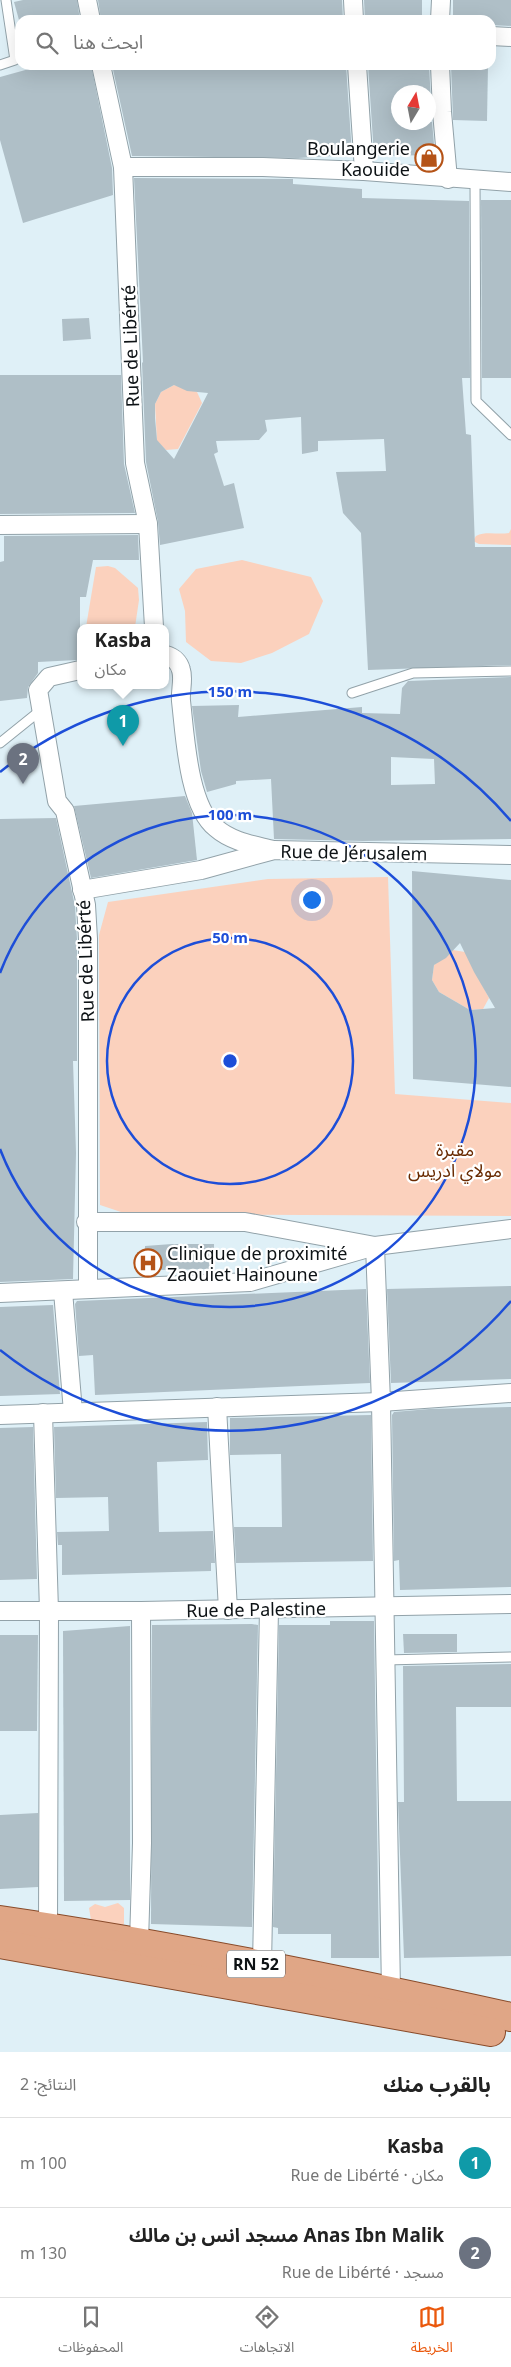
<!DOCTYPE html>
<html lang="ar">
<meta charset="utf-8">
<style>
:root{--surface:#fff;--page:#f2f2f2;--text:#222;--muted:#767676;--line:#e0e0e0;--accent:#ea580c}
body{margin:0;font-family:"Noto Sans","Noto Sans Arabic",sans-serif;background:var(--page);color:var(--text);direction:rtl}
.compass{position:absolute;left:391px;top:85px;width:45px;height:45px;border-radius:50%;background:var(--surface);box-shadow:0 5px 20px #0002;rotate:10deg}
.you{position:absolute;left:311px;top:899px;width:18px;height:18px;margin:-12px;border:4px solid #fff;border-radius:50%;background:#1a73e8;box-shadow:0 0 0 8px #1a73e833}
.badge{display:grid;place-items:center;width:32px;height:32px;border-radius:50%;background:var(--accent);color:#fff;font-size:16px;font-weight:700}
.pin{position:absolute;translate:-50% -41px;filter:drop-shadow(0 1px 2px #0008)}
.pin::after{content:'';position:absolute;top:26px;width:18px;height:15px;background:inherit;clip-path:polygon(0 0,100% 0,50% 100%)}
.popup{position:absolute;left:77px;top:624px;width:92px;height:65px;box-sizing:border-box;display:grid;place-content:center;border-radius:10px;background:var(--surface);filter:drop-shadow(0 1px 4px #0005);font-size:16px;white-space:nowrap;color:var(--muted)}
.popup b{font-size:19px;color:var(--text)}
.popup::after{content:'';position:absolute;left:50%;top:100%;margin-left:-10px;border:10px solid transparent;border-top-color:var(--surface)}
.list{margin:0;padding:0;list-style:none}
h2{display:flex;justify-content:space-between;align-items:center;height:65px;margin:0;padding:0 20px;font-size:21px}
h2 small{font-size:16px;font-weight:400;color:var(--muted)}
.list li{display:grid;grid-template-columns:32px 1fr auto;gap:15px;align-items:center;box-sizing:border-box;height:90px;padding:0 20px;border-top:1px solid var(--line)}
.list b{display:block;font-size:19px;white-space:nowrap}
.list p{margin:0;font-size:16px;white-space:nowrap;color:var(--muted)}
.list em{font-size:16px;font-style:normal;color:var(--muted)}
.icon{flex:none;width:28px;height:28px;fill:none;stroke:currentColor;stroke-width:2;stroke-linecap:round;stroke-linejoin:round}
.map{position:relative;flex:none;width:511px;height:2052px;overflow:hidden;direction:ltr}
.search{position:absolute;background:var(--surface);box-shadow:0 5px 20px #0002;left:15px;right:15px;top:15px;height:55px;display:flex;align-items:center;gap:12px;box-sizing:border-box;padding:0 18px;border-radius:15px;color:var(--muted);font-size:19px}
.sheet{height:245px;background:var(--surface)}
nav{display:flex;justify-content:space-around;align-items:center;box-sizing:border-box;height:70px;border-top:1px solid var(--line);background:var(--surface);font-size:14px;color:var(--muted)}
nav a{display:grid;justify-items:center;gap:2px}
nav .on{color:var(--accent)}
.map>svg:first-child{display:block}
</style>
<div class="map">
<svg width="511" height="2052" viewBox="0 0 511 2052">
<rect width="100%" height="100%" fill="#dff0f7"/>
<!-- green -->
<g fill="#fbd1bd">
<polygon points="174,385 197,392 202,403 178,449 166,450 157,441 155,404 161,392"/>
<path d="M511 529V545L479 544 473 541 476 536C486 531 497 535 509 533Z"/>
<polygon points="242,560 311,577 323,601 309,634 272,653 241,663 211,661 186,642 185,611 179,589 196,569"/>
<polygon points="108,566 115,568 138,588 139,600 135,627 86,627 96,567"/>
<polygon points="388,877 395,1094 511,1103 511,1216 127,1214 100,1205 99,935 108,902 268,879"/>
<polygon points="453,950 465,952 489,998 483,1009 470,1010 439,992 432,980 434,965"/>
<polygon points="118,1903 124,1908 124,1924 111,1933 91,1920 89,1908 95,1904 105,1907"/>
</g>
<!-- building -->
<g fill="#afbfc7" fill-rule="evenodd">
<polygon points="23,0 77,0 80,20 19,20 14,2"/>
<polygon points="98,0 342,0 343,20 101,20"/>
<polygon points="364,0 422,0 422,20 365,20"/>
<polygon points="453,0 511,0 511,26 491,25 491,20 453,20"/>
<polygon points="28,65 91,65 112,168 113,195 23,223 0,140 0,77 29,69"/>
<polygon points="112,65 346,65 352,155 298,158 132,156"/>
<polygon points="368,65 429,65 432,120 428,120 428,92 398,92 398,122 432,122 435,155 374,156"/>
<polygon points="451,65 488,65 487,121 453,120"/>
<path d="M134 178 293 179V184L362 189V198L469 201 470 378H462L466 434 471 435 475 547H511V665L368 670 361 533 343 513 336 472 386 471 384 439 318 441V451L302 454 301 417 265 420 267 431 259 440 216 441 218 452 214 454 224 486 234 483 244 528 160 545 158 522 146 462 142 363 143 362ZM174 385 187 391 208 393 174 459 157 440 155 418V404L161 392Z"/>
<polygon points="481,200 511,200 511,378 482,378"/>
<polygon points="89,318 91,339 63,341 62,319"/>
<polygon points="0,375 121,375 124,464 135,513 0,514"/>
<polygon points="138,535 139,560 93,560 86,597 80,597 80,640 77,639 77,660 38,662 38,673 28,687 27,698 0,701 0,562 4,561 4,536"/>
<path d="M511 677V839L363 841 274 839 271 779 236 781V784L207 792 201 771 192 706 239 705 238 717 362 707V713L400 714 402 688 408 681ZM391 757 434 759 435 784 391 785Z"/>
<polygon points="185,796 192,813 197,860 91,878 74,806"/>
<polygon points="56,818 75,906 77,939 77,1061 73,1061 76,1153 73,1279 0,1282 0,819"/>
<path d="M412 871 511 880V1087L413 1079ZM460 943 474 972 495 1008 470 1010 439 992 432 980 434 965 446 958Z"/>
<polygon points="172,1244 214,1244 214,1269 158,1270 158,1273 138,1274 137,1252 145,1252 145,1246"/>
<polygon points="511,1286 511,1379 391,1383 387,1289"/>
<polygon points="366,1289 370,1383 95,1395 93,1355 79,1356 75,1304 77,1301"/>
<polygon points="53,1305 60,1394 0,1396 0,1307"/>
<polygon points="511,1407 511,1587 400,1590 399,1560 394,1561 392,1415 394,1412 429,1409"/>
<polygon points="371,1415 373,1561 236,1563 234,1527 282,1527 281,1454 230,1455 230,1418"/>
<polygon points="207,1422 208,1460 157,1462 159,1532 213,1531 215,1563 211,1563 211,1571 62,1575 62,1545 58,1545 57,1532 109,1531 108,1497 56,1498 54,1427"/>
<polygon points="33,1427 37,1579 0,1580 0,1428"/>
<polygon points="330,1621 374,1621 379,1958 331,1958 331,1934 278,1934 278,1928 273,1927 279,1625 330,1625"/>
<polygon points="252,1624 258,1625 252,1927 151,1924 152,1625"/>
<polygon points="130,1626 130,1900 64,1901 63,1631"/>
<polygon points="403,1634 457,1634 457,1652 404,1653"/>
<polygon points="0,1635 38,1635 37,1731 0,1731"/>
<polygon points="511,1664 511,1707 456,1707 457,1801 511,1801 511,1956 404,1958 398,1802 404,1802 403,1666"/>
<polygon points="38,1813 38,1887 0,1889 0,1815"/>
</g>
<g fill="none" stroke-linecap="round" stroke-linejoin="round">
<!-- lane casing -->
<g stroke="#92a2a9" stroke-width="11">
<g id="lane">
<polyline points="0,65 15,60 6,0"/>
<polyline points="475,180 476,401 511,435"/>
<polyline points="352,693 413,673 511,671"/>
<polyline points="0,743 41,710"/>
<polyline points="385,1660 511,1657"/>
</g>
</g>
<!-- street casing -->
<g stroke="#92a2a9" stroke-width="20">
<g id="street">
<polyline points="87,0 91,20"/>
<polyline points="353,0 354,20"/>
<polyline points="440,20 441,0"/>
<polyline points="491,36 511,37"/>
<polyline points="101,65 123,167 135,463 148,524 154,627"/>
<polyline points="357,65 364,171"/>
<polyline points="440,65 442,112 448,179"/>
<polyline points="123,167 263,167 364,171 511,182"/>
<polyline points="0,525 148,524"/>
<path d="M166 655C173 657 179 662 181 670 184 679 180 691 181 701 185 735 188 806 216 828 232 842 254 845 273 850"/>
<polyline points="80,670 49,677 38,690 57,801 65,811 86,905 88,939 88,1288"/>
<polyline points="82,890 201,870 274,850 511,855"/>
<polyline points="86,1222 245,1222 375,1246 381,1402 391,1991"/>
<polyline points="63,1291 73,1412"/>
<polyline points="0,1293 250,1282 375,1246 511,1229"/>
<polyline points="217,1407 228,1610"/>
<polyline points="43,1413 49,1611 48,1927"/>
<polyline points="0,1415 381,1402 511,1393"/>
<polyline points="0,1611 141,1611 511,1604"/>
<polyline points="139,1942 142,1843 141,1611"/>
<polyline points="262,1965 269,1609"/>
</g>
</g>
<!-- primary casing -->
<g stroke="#894b2a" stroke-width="30">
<g id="primary">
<path d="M0 1920C172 1945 342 1980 511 2017"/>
<polyline points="0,1944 491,2032"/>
</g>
</g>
<!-- lane -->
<use href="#lane" stroke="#fff" stroke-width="9"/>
<!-- street -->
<use href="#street" stroke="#fff" stroke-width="18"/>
<!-- primary -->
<use href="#primary" stroke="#e0a686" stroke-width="28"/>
</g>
<!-- distance rings -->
<g fill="none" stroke="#1d4ed8" stroke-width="2.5">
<circle cx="230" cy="1061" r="123"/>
<path d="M0 973A246 246 0 1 1 0 1149"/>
<path d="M511 1301A369 369 0 0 1 0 1350M0 772A369 369 0 0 1 511 821"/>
</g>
<!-- icons -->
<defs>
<g id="shop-ring" transform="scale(1.4375)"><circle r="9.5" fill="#fff" stroke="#b55317" stroke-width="1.5"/><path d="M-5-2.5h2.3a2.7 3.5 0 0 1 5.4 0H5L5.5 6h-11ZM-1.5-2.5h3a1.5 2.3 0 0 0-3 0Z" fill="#b55317"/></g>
<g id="hospital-ring" transform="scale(1.4375)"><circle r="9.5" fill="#fff" stroke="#b55317" stroke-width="1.5"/><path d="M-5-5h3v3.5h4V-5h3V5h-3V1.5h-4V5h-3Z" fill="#b55317"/></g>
</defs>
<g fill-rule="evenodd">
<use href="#shop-ring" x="429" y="158"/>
<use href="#hospital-ring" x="148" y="1263"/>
</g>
<g text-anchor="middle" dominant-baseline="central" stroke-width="4.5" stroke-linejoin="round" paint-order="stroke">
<!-- shield labels -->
<rect fill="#fff" stroke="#56595b" stroke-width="1" x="227" y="1950.5" width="58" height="27" rx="4"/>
<g font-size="16" font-weight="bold" fill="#0d1215">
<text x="256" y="1964">RN 52</text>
</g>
<!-- poi labels -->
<g font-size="18" fill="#0d1215" stroke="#fff" text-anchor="end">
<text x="410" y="148">Boulangerie<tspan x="410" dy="21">Kaouide</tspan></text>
<text x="167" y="1253" text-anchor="start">Clinique de proximité<tspan x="167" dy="21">Zaouiet Hainoune</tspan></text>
</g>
<!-- street labels -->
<g font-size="18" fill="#0d1215" stroke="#fff">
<text transform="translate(130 346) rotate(-92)">Rue de Libérté</text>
<text transform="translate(354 852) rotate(1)">Rue de Jérusalem</text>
<text transform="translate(85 961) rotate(-92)">Rue de Libérté</text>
<text transform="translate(256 1609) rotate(-1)">Rue de Palestine</text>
</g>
<!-- park labels -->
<g font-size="18" fill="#692b02" stroke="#fff">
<text x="455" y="1149">مقبرة<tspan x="455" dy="21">مولاي ادريس</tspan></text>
</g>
</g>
<circle cx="230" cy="1061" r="8" fill="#1d4ed8" stroke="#fff" stroke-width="2.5"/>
<g font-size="15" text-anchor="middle" font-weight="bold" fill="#1d4ed8" stroke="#fff" stroke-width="4.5" stroke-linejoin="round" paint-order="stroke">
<text x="230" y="697">150 m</text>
<text x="230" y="820">100 m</text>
<text x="230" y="943">50 m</text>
</g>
</svg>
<svg class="compass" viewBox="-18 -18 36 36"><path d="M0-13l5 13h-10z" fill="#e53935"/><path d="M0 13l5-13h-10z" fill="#767676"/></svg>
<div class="you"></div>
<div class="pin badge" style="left:123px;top:746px;background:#0f9aa8">1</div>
<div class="popup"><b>Kasba</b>مكان</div>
<div class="pin badge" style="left:23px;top:784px;background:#6b7280">2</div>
<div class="search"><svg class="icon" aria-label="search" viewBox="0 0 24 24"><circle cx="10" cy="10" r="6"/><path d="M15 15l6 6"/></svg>ابحث هنا</div>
</div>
<section class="sheet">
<h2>بالقرب منك<small>النتائج: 2</small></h2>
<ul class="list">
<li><span class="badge" style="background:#0f9aa8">1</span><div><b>Kasba</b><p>مكان · Rue de Libérté</p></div><em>100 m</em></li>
<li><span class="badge" style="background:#6b7280">2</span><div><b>Anas Ibn Malik مسجد انس بن مالك</b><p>مسجد · Rue de Libérté</p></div><em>130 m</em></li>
</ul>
</section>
<nav>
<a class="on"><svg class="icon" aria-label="map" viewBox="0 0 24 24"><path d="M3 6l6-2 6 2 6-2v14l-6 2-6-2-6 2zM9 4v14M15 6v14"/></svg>الخريطة</a>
<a><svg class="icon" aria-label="directions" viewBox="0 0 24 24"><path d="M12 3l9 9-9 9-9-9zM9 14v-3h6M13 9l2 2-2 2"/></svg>الاتجاهات</a>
<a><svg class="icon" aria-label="saved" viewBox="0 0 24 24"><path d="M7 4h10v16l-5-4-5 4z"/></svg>المحفوظات</a>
</nav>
